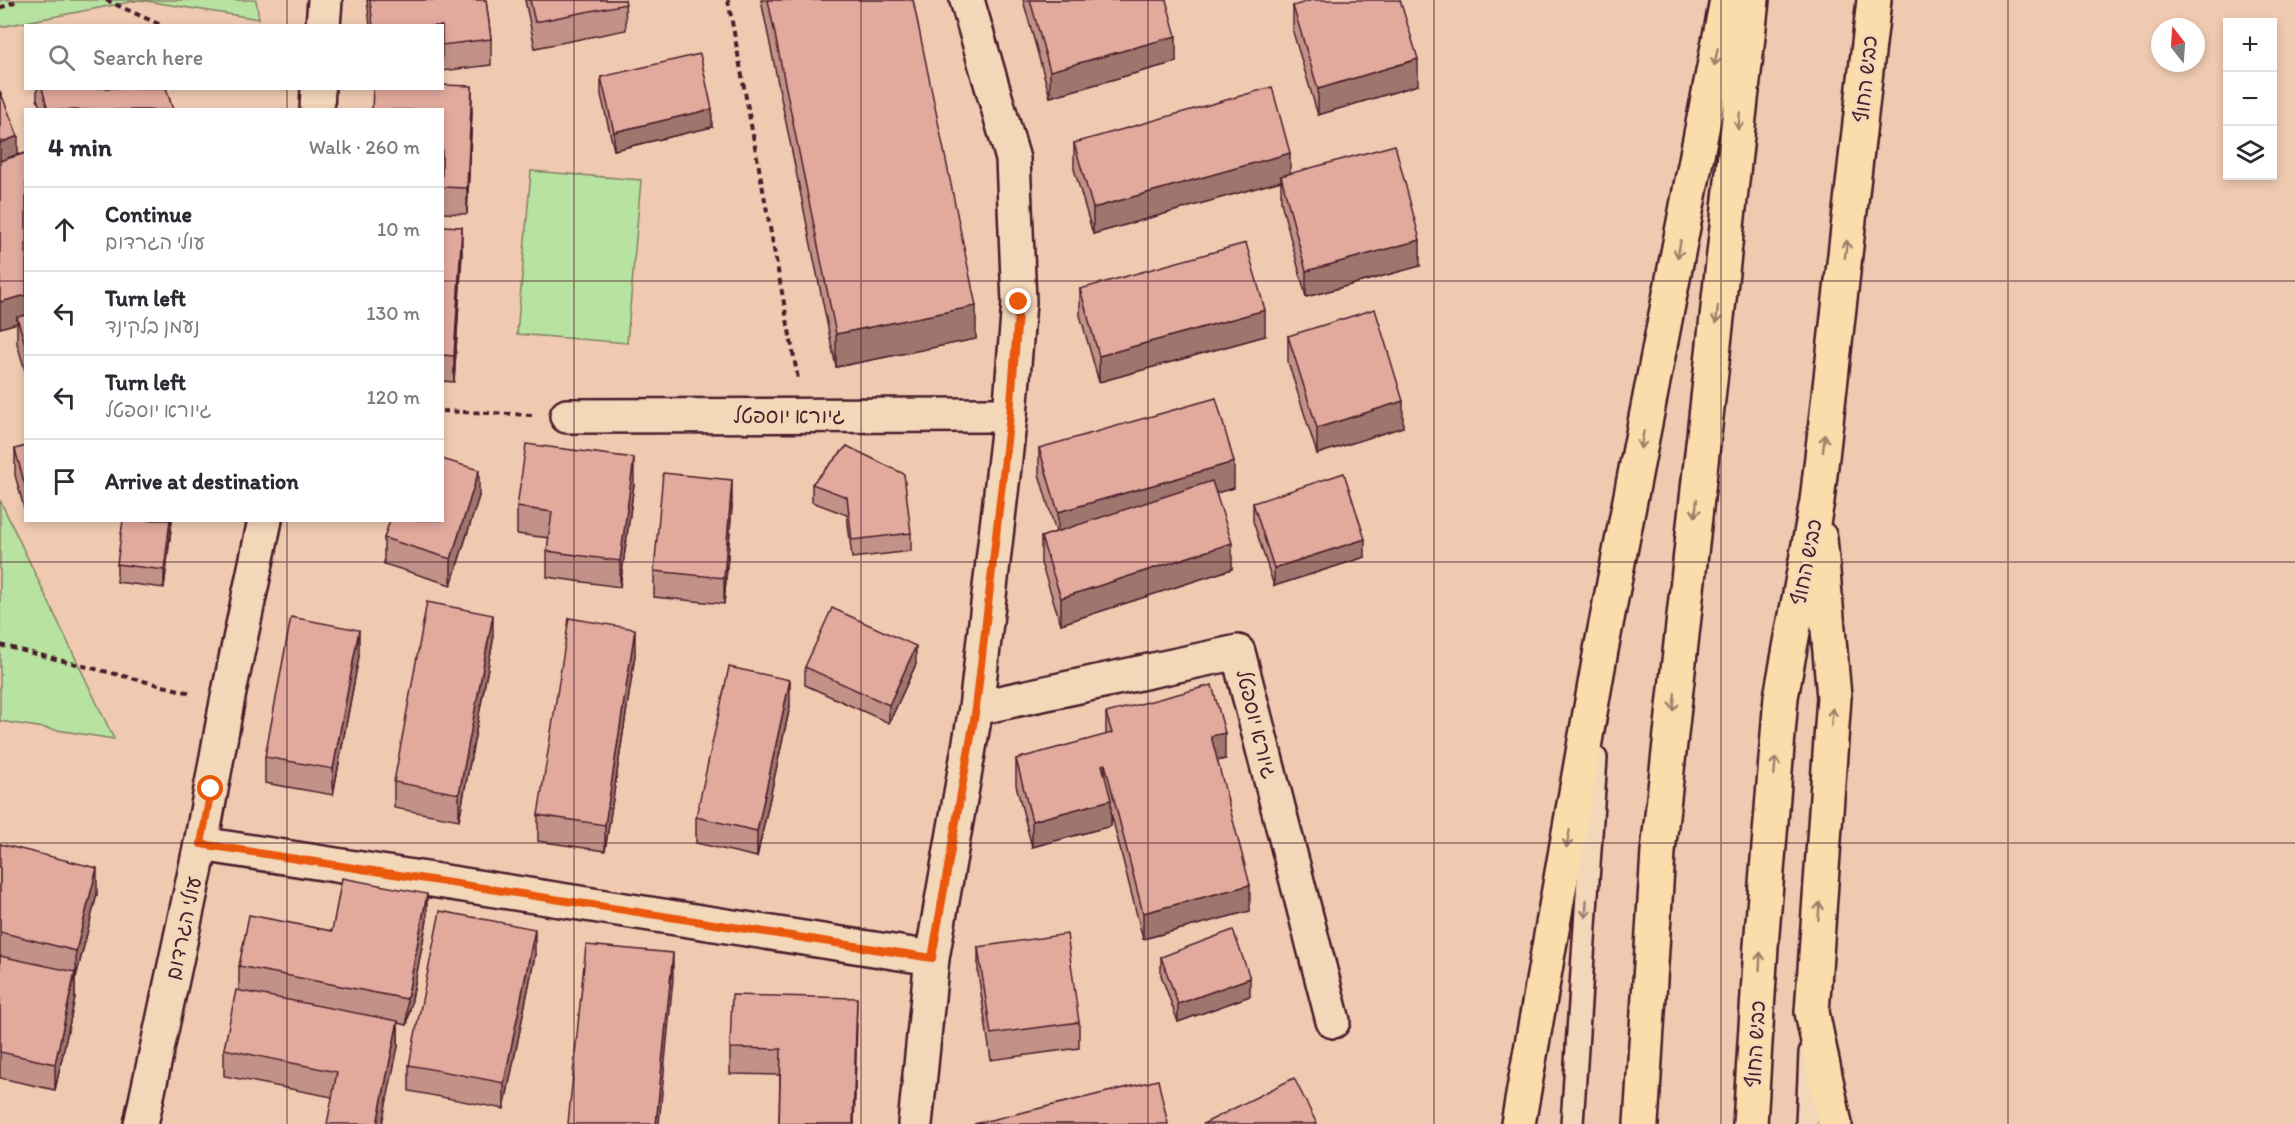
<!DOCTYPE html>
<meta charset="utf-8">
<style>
:root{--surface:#fff;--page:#f7f7f7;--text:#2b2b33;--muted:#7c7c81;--line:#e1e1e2}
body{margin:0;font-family:Itim,"Playpen Sans Hebrew",sans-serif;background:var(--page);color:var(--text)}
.controls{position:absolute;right:18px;top:18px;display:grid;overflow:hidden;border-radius:0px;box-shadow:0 3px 9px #0003}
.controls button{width:54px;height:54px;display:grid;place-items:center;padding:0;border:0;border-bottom:2px solid var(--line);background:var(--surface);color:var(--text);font:30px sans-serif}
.compass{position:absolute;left:2151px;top:18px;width:54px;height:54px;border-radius:50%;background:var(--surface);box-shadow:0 3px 9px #0003;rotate:343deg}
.stop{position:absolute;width:18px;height:18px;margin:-14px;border:4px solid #ea580c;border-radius:50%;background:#fff}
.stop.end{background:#ea580c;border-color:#fff;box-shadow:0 2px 6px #0008}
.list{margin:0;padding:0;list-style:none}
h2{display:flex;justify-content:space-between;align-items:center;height:78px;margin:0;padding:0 24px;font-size:26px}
h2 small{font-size:20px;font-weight:400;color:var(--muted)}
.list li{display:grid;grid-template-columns:39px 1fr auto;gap:18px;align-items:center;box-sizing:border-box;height:84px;padding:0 24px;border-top:2px solid var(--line)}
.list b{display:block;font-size:22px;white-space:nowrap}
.list p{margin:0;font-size:20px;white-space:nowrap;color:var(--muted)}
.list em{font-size:20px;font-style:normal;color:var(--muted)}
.icon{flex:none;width:33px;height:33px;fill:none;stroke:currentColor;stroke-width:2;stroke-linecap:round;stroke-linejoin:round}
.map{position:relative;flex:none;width:2295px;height:1124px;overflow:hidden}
.search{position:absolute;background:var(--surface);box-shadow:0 3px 9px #0003;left:24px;top:24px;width:420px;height:66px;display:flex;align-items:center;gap:15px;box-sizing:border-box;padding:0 21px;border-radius:0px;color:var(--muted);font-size:22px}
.panel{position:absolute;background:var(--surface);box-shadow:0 3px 9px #0003;left:24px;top:108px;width:420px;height:414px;border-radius:0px}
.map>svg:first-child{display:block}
</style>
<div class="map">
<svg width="2295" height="1124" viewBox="0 0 2295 1124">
<rect width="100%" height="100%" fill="#efcab1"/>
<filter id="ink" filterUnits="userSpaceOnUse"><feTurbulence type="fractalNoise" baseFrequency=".0167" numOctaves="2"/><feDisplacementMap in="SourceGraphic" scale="12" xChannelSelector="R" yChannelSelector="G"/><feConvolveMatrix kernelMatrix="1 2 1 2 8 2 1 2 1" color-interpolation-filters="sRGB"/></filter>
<g filter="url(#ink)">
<!-- green -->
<g fill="#b8e29f" stroke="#818065" stroke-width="1.5">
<polygon points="0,0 256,0 259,19 140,0 0,27"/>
<polygon points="531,171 641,180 627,343 517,334"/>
<polygon points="0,500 114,739 0,721"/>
</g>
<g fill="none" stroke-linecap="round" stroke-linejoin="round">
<!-- service casing -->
<g stroke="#4a1f2b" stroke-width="26">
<g id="service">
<polyline points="1572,1124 1596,758"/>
<polyline points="1807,1124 1810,1053"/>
</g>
</g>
<!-- minor casing -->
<g stroke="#4a1f2b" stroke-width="38">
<g id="minor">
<polyline points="323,26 325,0"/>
<polyline points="317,110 318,88"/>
<polyline points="567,416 1010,415"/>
<polyline points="976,708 1238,652 1333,1021"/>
<polyline points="201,844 932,958"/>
<polyline points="141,1124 201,844 227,702 265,520"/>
<polyline points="915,1124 932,958 976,708 1010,415 1019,302 1013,159 967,0"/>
</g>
</g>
<!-- motorway casing -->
<g stroke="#4a1f2b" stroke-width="38">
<g id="motorway">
<polyline points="1820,538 1834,697 1812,1012 1835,1124"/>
<polyline points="1518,1124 1601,650 1727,0"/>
<polyline points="1641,1124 1658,852 1752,0"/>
<polyline points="1750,1124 1761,946 1781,697 1817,501 1874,0"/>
</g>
</g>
<!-- path -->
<g stroke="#4a1f2b" stroke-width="4" stroke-dasharray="6 4.5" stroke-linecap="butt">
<polyline points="106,0 163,26"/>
<polyline points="728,0 798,379"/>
<polyline points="0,8 19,0"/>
<polyline points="442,411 534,415"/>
<polyline points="0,645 191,693"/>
</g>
<!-- service -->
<use href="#service" stroke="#f3d7b9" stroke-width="21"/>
<!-- minor -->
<use href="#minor" stroke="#f3d7b9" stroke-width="33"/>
<!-- motorway -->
<use href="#motorway" stroke="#faddab" stroke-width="33"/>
</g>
<!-- wall -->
<g fill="#c29187" stroke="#4a1f2b" stroke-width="1.5">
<polygon points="367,0 486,0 491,39 491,65 442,71 442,26 370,26"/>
<polygon points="525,0 625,0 626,30 535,48"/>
<polygon points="761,0 913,0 976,339 836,367"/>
<polygon points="1023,0 1166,0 1176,62 1050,97"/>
<polygon points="1293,6 1418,85 1318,115 1293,32"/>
<polygon points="601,77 712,127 614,150 601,95"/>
<polygon points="37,88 166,88 173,110 41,110 37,99"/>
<polygon points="0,91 18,154 6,159 26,153 26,374 17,343 17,323 0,328"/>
<polygon points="442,110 472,112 467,214 442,213"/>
<polygon points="1074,143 1290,174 1420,266 1306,297 1281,202 1281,181 1093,234 1074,169"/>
<polygon points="442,226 462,253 454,382 442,381"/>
<polygon points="1080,289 1265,336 1099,382 1080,315"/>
<polygon points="1288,336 1403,427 1317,454 1288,362"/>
<polygon points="26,446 26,515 15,475 15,449"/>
<polygon points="847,446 911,533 911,551 852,558 847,515 812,502 812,484"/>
<polygon points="1039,448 1234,488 1216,493 1232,569 1061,624 1041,563 1041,537 1056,532 1039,474"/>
<polygon points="634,484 620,587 547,577 547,551 549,538 517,534 517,507"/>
<polygon points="479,496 451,585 384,564 384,538"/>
<polygon points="1253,503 1365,557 1274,586 1253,521"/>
<polygon points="732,506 724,604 654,597 654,571"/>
<polygon points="172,520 164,588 117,582 117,564"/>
<polygon points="493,641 459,820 394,808 394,782"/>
<polygon points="635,655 605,851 538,841 538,815"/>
<polygon points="359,656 333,795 265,783 265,757"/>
<polygon points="916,664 889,723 805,685 805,667"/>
<polygon points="790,706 757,857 696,843 696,817"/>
<polygon points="1106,713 1225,759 1217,761 1250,911 1143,939 1111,813 1111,826 1032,847 1016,785 1016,759 1106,735"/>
<polygon points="0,844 97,894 76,977 75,977 75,998 55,1090 0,1078"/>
<polygon points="427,920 407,1025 398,1023 398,1047 332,1097 224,1076 224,1049 239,990 239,966 332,931"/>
<polygon points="978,947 1079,1022 1079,1048 991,1060 978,973"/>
<polygon points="535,955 504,1109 409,1091 409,1065"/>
<polygon points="1161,957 1250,996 1178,1022 1161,975"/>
<polygon points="857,1024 854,1124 779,1124 780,1075 730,1074 730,1048"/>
</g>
<!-- shaded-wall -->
<g fill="#9e766e" stroke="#4a1f2b" stroke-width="1.5">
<polygon points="1176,36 1176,62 1050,97 1050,71"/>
<polygon points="1418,59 1418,85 1318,115 1318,89"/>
<polygon points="472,86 472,112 467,214 467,188"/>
<polygon points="712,109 712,127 614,150 614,132"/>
<polygon points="18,136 18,154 0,161 0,143"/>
<polygon points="1290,153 1290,179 1281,176 1281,181 1093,234 1093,208"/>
<polygon points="462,227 462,253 454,382 454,356"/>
<polygon points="1420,240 1420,266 1306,297 1306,271"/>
<polygon points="26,295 26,321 17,317 17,323 0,328 0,302"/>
<polygon points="976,306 976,339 836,367 836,334"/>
<polygon points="1265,310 1265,336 1099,382 1099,356"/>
<polygon points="1403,401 1403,427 1317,454 1317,428"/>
<polygon points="634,458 634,484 620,587 620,561"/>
<polygon points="1234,462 1234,488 1058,538 1058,512"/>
<polygon points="479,470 479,496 451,585 451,559"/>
<polygon points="732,480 732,506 724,604 724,578"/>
<polygon points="170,520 172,520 164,588 164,570"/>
<polygon points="1365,539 1365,557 1274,586 1274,568"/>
<polygon points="1232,543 1232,569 1061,624 1061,598"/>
<polygon points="493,615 493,641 459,820 459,794"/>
<polygon points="635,629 635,655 605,851 605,825"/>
<polygon points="359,630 359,656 333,795 333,769"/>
<polygon points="916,646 916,664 889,723 889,705"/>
<polygon points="790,680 790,706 757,857 757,831"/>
<polygon points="1225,733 1225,759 1211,762 1211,736"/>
<polygon points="1105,764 1105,790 1102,765"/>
<polygon points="1111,800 1111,826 1032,847 1032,821"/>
<polygon points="97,868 97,894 76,977 76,951"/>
<polygon points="1250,885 1250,911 1143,939 1143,913"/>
<polygon points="427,894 427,920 407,1025 407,999"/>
<polygon points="535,929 535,955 504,1109 504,1083"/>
<polygon points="673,953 673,979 659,1124 656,1124"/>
<polygon points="75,972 75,998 55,1090 55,1064"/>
<polygon points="1250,978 1250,996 1178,1022 1178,1004"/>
<polygon points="857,998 854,1124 853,1124"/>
<polygon points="398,1021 398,1047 382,1124 377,1124"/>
</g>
<!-- building -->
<g fill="#e2a99d" stroke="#4a1f2b" stroke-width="1.5">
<polygon points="370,0 486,0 491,39 442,45 442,26 373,26"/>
<polygon points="530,0 625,0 626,4 535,22"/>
<polygon points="768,0 913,0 976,306 836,334"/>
<polygon points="1030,0 1166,0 1176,36 1050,71"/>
<polygon points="1312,0 1400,0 1418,59 1318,89 1293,6"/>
<polygon points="700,54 712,109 614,132 601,77"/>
<polygon points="442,85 472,86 467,188 442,187 442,110 372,110 373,88 442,88"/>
<polygon points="1272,87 1290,153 1093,208 1074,143"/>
<polygon points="42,88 166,88 173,110 48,110"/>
<polygon points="0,91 18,136 0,143"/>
<polygon points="1395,145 1420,240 1306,271 1281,176"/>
<polygon points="26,153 26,295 0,302 0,161"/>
<polygon points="442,226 462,227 454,356 442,355"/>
<polygon points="1246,243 1265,310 1099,356 1080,289"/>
<polygon points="1375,309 1403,401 1317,428 1288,336"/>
<polygon points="26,315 26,348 17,317"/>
<polygon points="1216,398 1234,462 1058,512 1039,448"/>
<polygon points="526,444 634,458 620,561 547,551 552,512 517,507"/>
<polygon points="26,446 26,489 15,449"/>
<polygon points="847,446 904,474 911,533 852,540 847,497 812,484"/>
<polygon points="442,459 479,470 451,559 384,538 390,520 442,520"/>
<polygon points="663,473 732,480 724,578 654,571"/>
<polygon points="1344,473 1365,539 1274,568 1253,503"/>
<polygon points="1212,481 1232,543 1061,598 1041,537"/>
<polygon points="123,520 170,520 164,570 117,564"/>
<polygon points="427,602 493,615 459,794 394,782"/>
<polygon points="832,608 916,646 889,705 805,667"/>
<polygon points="291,617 359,630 333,769 265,757"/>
<polygon points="569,618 635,629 605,825 538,815"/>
<polygon points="729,667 790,680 757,831 696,817"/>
<polygon points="1212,685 1225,733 1211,736 1250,885 1143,913 1105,764 1102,765 1111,800 1032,821 1016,759 1112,733 1106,713"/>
<polygon points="0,844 97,868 76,951 0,932"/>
<polygon points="342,878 427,894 407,999 239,966 249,915 332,931"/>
<polygon points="440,911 535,929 504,1083 409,1065"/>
<polygon points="1233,930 1250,978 1178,1004 1161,957"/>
<polygon points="1067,934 1079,1022 991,1034 978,947"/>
<polygon points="586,945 673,953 656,1124 568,1124"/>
<polygon points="0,956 75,972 55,1064 0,1052"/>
<polygon points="236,990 398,1021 377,1124 327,1124 337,1072 224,1049"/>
<polygon points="732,995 857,998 853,1124 779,1124 781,1049 730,1048"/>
<polygon points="1294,1078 1317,1124 1203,1124"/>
<polygon points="1158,1080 1168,1124 974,1124"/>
</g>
<!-- one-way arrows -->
<defs><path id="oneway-shaft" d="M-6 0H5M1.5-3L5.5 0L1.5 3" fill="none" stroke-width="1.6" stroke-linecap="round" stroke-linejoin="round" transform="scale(1.5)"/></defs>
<g stroke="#a27e6b">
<use href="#oneway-shaft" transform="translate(1716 57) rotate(101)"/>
<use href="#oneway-shaft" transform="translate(1739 121) rotate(96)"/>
<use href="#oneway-shaft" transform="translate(1679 249) rotate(101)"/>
<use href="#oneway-shaft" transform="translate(1846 249) rotate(-83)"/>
<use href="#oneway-shaft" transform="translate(1717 315) rotate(96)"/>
<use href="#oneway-shaft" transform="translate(1642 440) rotate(101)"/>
<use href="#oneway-shaft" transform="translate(1824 443) rotate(-83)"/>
<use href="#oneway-shaft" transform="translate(1696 508) rotate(96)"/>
<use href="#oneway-shaft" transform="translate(1674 702) rotate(96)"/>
<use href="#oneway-shaft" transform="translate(1832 717) rotate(-86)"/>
<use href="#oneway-shaft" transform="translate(1775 766) rotate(-85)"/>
<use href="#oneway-shaft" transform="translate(1568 839) rotate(100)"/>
<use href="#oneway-shaft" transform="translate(1819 911) rotate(-86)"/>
<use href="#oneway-shaft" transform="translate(1760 961) rotate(-87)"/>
</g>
<use stroke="#9e7b72" href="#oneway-shaft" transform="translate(1586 909) rotate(94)"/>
</g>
<g fill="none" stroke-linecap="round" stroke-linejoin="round" filter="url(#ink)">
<!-- route -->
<polyline stroke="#ea580c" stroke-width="8" points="211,789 201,844 932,958 976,708 1010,415 1019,302"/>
</g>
<!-- grid -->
<path fill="none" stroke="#4a1f2b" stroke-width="1.5" stroke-opacity="0.55" d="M287 0V26M574 0V1124M861 0V1124M1148 0V1124M1434 0V1124M1721 0V1124M2008 0V1124M287 88V110M0 281H26M442 281H2295M287 520V1124M0 562H2295M0 843H2295"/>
<g text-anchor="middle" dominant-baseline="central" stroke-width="4.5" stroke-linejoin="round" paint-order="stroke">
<!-- street labels -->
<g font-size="21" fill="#4a1f2b" stroke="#f3d7b9">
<text transform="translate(1865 79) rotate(-84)">כביש החוף</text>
<text x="789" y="415">גיורא יוספטל</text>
<text transform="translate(1806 562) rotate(-79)">כביש החוף</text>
<text transform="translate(1257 724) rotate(76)">גיורא יוספטל</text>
<text transform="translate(183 928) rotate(-78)">עולי הגרדום</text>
<text transform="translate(1755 1044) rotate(-87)">כביש החוף</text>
</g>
</g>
</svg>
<div class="controls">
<button>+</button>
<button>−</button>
<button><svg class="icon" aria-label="layers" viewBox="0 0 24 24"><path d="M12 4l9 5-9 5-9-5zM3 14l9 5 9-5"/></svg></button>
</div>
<svg class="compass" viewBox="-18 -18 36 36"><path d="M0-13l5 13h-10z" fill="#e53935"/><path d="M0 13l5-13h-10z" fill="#7c7c81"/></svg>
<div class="stop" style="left:211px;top:789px"></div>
<div class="stop end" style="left:1019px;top:302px"></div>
<div class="search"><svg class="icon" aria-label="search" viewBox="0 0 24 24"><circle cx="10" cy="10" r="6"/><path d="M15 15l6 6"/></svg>Search here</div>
<section class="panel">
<h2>4 min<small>Walk · 260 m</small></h2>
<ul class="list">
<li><svg class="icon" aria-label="ahead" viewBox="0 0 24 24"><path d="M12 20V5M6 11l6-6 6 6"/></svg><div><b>Continue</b><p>עולי הגרדום</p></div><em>10 m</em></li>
<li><svg class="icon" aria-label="left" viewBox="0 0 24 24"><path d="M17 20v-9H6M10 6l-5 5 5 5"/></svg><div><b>Turn left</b><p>נעמן בלקינד</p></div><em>130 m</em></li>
<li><svg class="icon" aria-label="left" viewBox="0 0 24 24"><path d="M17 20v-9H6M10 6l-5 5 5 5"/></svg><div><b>Turn left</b><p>גיורא יוספטל</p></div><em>120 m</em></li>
<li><svg class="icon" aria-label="arrive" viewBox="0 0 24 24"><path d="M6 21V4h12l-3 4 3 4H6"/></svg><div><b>Arrive at destination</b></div></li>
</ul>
</section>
</div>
